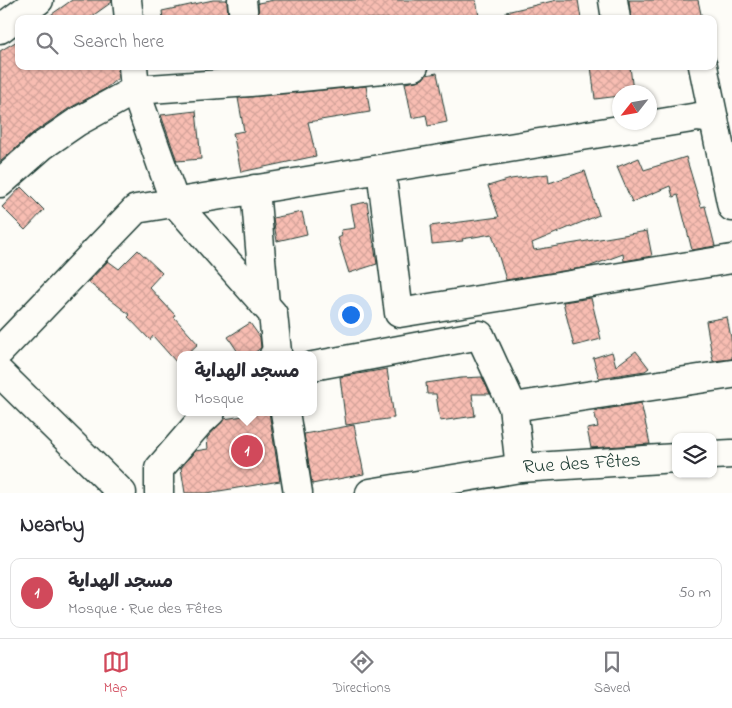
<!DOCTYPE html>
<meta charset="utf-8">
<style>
:root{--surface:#fff;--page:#f7f7f7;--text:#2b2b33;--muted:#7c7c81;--line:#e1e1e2;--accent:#d1495b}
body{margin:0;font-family:"Indie Flower","Playpen Sans Arabic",sans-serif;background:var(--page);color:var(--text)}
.controls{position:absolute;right:15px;bottom:15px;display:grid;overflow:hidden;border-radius:10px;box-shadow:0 1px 4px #0004}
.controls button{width:45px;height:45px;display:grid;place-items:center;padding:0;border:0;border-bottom:1px solid var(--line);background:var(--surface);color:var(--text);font:25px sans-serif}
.compass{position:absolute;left:612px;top:85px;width:45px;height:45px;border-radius:50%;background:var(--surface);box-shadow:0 1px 4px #0004;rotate:239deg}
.you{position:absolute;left:350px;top:314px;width:18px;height:18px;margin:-12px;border:4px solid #fff;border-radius:50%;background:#1a73e8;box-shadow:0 0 0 8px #1a73e833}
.badge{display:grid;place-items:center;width:32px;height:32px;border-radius:50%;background:var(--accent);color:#fff;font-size:16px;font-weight:700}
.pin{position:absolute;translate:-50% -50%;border:2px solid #fff;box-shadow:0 1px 5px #0006}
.popup{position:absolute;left:177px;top:351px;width:140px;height:65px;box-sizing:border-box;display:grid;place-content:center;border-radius:10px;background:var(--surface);filter:drop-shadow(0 1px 4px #0005);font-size:16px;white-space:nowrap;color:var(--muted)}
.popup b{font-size:19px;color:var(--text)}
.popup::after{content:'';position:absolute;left:50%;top:100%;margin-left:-10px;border:10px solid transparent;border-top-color:var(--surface)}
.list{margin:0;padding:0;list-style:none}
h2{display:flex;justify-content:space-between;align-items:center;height:65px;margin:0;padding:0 20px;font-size:21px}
h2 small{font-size:16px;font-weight:400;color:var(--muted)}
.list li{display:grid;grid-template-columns:32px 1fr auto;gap:15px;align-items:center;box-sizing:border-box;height:70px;margin:0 10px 10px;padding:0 10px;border:1px solid var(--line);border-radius:10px}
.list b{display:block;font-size:19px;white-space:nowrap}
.list p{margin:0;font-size:16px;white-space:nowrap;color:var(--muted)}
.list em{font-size:16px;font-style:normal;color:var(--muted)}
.icon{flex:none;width:28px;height:28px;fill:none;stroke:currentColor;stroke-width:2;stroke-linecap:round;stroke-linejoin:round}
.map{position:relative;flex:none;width:732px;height:493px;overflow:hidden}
.search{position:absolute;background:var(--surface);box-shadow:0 1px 4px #0004;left:15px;right:15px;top:15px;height:55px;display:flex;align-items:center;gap:12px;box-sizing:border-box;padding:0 18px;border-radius:10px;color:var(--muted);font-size:19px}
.sheet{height:145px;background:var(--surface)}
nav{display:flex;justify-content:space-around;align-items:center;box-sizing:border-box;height:70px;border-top:1px solid var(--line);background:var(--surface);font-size:14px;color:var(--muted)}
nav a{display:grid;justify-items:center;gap:2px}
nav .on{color:var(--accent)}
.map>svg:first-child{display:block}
</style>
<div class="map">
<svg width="732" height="493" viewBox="0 0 732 493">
<defs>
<pattern id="building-cross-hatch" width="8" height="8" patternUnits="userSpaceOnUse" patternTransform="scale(1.25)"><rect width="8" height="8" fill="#f8bdb2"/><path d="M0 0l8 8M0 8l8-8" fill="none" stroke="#d4a39a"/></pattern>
</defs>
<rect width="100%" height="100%" fill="#fdfcf7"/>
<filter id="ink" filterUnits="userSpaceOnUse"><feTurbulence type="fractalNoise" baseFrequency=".02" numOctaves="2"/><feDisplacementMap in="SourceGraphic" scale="10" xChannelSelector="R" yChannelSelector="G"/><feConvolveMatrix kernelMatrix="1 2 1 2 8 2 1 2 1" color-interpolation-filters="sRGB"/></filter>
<g filter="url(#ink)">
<!-- building -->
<g fill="url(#building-cross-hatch)" stroke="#1f3d34">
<polygon points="72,0 112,0 112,2 88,19 45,19"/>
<polygon points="213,0 227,0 228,19 163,19 162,11"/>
<polygon points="274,0 476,0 479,16 463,19 259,19 258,3"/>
<polygon points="557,0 578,0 581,19 507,19 506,12"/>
<polygon points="629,0 698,0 702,19 631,19"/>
<polygon points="19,40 19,66 118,66 118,78 105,89 68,109 33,133 0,162 0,51"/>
<polygon points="591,66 630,66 633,92 620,92 620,96 595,99"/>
<polygon points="437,73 447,122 428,126 426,115 412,118 405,83 416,81 423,79 426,75"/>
<polygon points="366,86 370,112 308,122 316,156 241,172 233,133 244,131 238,98"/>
<polygon points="196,111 201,159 177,161 161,115"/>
<polygon points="686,157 701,207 705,206 715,246 692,250 678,195 673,197 670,186 632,202 617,167 639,158 644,170"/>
<polygon points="585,171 599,215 532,243 534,250 647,231 652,256 624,261 623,254 588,267 506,280 492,234 462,239 463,241 432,244 430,226 499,217 488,186 511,179 548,174 549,183"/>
<polygon points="21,187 44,210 25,230 2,207"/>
<polygon points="367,202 377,264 349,273 338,238 342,236 341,230 355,228 351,205"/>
<polygon points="302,212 307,234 277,241 273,218"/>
<polygon points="138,250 162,273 149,287 175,315 174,317 198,344 186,355 181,355 181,360 177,363 153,336 150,340 128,317 130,315 88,282 108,261 119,269"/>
<polygon points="591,298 601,339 574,346 563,302"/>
<polygon points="727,317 732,343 732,359 713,361 706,321"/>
<polygon points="250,323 260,337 261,348 251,355 240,355 228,337"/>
<polygon points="636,351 649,368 645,371 599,378 593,358 612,352 616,366"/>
<polygon points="387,369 394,418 346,425 340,377"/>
<polygon points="482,377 490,394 472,394 475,416 440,421 436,394 427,394 426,383 461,378"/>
<polygon points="641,403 650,444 591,448 587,429 598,427 594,411"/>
<polygon points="269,412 280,481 207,493 185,493 181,468 195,451 208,449 207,438 224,419"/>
<polygon points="354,425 364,474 312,484 304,434"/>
</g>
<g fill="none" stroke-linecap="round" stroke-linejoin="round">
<!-- minor casing -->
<g stroke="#1f3d34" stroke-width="31">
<g id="minor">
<polyline points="127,0 129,19"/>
<polyline points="242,0 244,19"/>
<polyline points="613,0 616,19"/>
<polyline points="0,29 39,0"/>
<polyline points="133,66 135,90 175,203 273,314 277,352 274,355"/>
<polyline points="703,66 732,207"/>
<polyline points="381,169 399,313 732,259"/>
<polyline points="0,183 42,146 77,122 135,90 250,82 414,66"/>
<polyline points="255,189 265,305"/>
<polyline points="0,351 136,209 698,117 714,119"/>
<polyline points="313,366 480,335 513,407 520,468"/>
<polyline points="0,373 122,493"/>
<polyline points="513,407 732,374"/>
<polyline points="285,412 298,493"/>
<polyline points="713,455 732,454"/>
<polyline points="159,493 159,469 198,424 211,412"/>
<path id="s1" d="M370 493 520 468 676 458"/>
</g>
</g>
<!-- minor -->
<use href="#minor" stroke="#fdfcf7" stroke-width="28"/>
</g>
</g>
<g text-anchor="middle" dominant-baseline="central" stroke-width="4.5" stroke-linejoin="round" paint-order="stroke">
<!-- street labels -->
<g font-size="20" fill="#1f3d34" stroke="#fdfcf7">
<text stroke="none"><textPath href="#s1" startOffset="214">Rue des Fêtes</textPath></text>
</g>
</g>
</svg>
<div class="controls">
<button><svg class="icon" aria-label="layers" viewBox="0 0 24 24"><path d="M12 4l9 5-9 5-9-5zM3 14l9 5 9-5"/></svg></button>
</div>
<svg class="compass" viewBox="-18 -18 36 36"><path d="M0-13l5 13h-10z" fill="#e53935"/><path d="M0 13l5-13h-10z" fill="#7c7c81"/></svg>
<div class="you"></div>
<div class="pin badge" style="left:247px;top:451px">1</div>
<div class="popup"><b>مسجد الهداية</b>Mosque</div>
<div class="search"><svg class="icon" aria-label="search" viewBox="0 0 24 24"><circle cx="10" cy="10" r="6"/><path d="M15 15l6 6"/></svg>Search here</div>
</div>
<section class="sheet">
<h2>Nearby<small></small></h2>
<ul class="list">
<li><span class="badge">1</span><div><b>مسجد الهداية</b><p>Mosque · Rue des Fêtes</p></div><em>50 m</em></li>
</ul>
</section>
<nav>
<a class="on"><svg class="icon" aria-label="map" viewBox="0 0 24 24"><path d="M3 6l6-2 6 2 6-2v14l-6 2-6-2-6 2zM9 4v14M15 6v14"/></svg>Map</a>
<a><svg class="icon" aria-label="directions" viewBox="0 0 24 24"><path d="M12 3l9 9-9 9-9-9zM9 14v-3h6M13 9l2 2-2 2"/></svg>Directions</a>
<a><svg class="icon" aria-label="saved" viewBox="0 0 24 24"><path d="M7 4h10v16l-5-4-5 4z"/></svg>Saved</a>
</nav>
